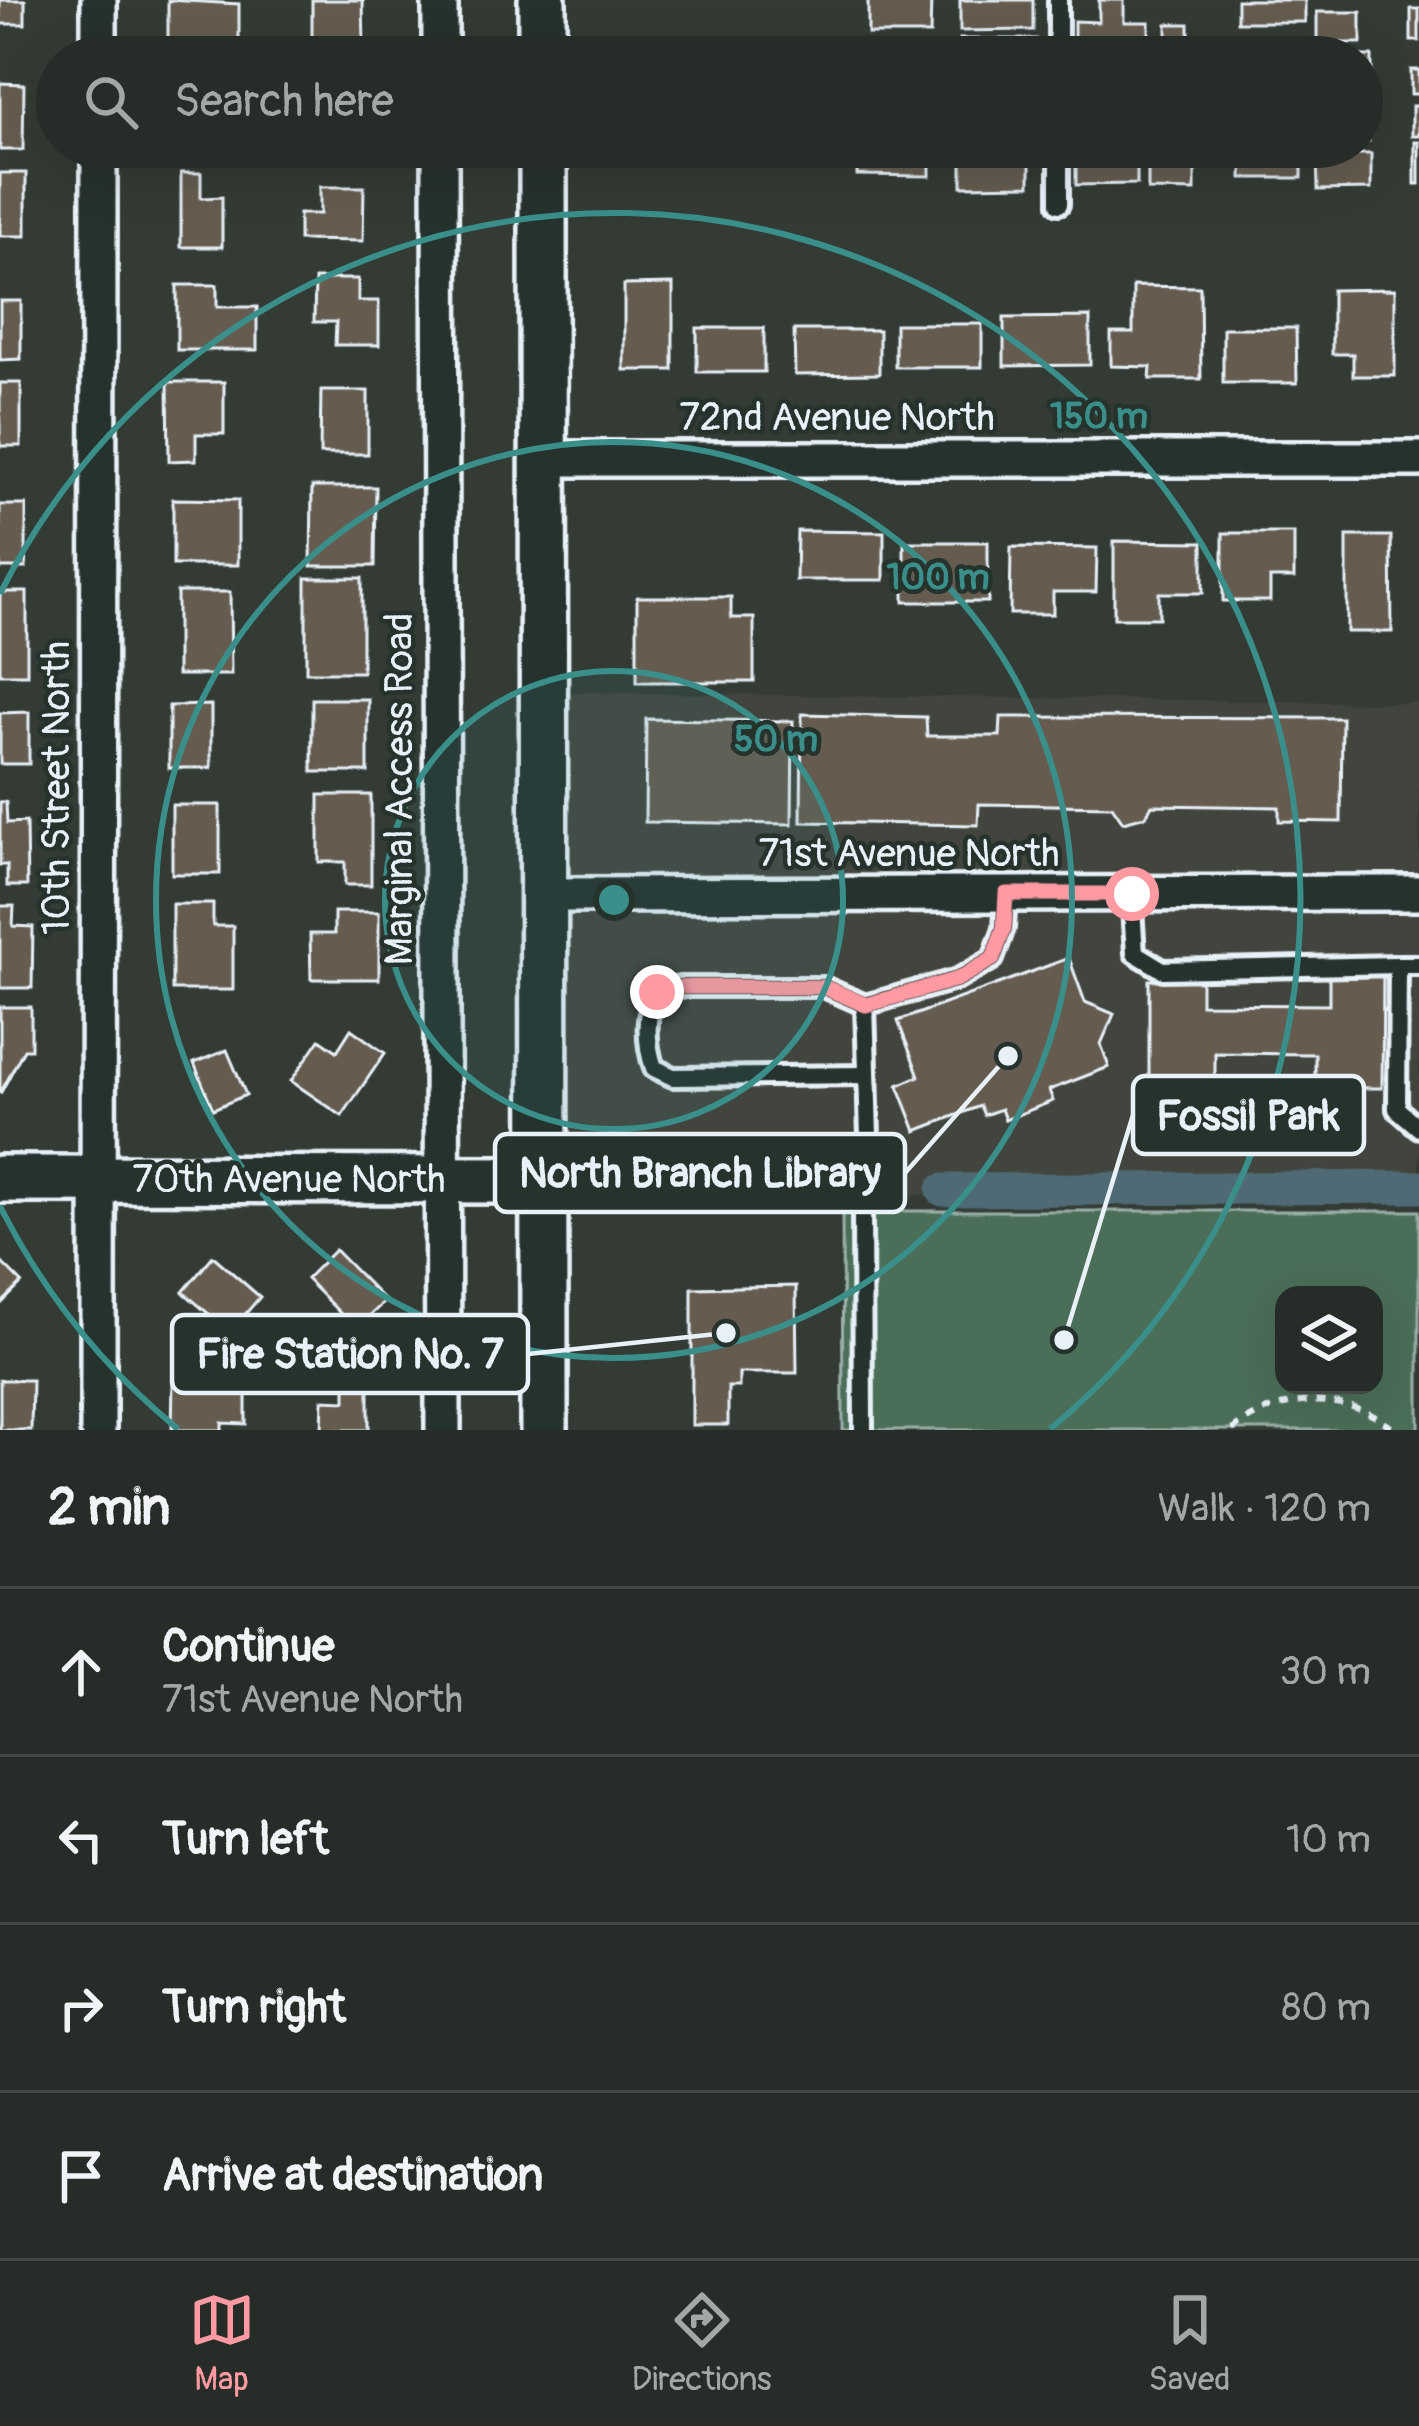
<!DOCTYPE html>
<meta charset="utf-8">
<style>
:root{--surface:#262c27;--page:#323833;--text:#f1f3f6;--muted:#a4a7a7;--line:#424844;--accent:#ff9aa2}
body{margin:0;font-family:Pangolin,sans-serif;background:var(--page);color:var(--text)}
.controls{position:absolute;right:36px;bottom:36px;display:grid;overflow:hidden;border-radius:24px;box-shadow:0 12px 48px #0002}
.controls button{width:108px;height:108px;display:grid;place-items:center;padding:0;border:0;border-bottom:3px solid var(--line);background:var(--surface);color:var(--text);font:60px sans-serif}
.stop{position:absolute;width:36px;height:36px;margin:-27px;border:9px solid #ff9aa2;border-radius:50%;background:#fff}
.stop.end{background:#ff9aa2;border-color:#fff;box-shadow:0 3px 12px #0008}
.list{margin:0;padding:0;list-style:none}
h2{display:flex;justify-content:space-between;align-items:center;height:156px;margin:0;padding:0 48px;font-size:51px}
h2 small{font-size:39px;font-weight:400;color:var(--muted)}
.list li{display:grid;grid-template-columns:78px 1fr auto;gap:36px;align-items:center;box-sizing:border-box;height:168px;padding:0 48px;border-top:3px solid var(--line)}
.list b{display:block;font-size:45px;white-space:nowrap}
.list p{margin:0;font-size:39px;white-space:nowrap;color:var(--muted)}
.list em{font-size:39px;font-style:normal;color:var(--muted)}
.icon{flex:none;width:66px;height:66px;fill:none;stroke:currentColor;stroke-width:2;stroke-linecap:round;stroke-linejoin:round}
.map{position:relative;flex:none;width:1419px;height:1430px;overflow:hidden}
.search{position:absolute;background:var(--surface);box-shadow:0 12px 48px #0002;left:36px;right:36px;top:36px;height:132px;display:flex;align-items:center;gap:30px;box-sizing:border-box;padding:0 42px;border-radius:66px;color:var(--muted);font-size:45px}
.sheet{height:828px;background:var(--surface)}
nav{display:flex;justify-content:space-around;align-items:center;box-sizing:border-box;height:168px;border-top:3px solid var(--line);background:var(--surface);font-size:33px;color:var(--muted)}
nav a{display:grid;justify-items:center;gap:6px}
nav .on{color:var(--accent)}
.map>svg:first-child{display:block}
</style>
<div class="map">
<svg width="1419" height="1430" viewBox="0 0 1419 1430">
<rect width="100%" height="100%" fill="#333b34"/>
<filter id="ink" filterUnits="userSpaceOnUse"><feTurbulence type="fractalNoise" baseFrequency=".00833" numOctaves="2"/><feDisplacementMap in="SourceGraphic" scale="24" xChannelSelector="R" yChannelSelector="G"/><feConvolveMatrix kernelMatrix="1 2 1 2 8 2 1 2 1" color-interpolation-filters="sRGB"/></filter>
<g filter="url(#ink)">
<!-- built -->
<g fill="#42453c">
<polygon points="559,692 1419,703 1419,875 559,878"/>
<polygon points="1419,911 1419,1196 881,1195 880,1165 559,1163 559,913"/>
</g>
<!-- green -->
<path fill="#4c6e59" stroke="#9ab0a8" stroke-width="3" fill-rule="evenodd" d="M842 1211H1419V1430H843ZM1284 1295H1374V1385H1284Z"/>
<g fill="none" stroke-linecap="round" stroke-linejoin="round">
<!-- canal -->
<polyline stroke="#4f6a74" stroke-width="33" points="943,1190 1419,1187"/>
</g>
<!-- building -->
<g fill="#655b50" stroke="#e8f1f8" stroke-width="3">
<rect x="0" y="0" width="25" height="24"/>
<polygon points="168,0 239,4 239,48 168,48"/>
<polygon points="312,0 363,0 364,48 312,49"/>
<polygon points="868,0 931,0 930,34 868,34"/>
<polygon points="960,0 1033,0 1033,30 960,31"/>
<polygon points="1099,0 1124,0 1124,22 1149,22 1149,44 1074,43 1074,21 1099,22"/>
<rect x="1237" y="0" width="68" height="22"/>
<rect x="1411" y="9" width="8" height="32"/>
<rect x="1317" y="12" width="44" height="31"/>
<rect x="1167" y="24" width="22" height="33"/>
<polygon points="960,39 1036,39 1036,57 959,57"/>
<rect x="1240" y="41" width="59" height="16"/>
<rect x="1074" y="49" width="50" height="8"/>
<polygon points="1318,56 1372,56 1372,84 1362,84 1362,57"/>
<rect x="1411" y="70" width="8" height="24"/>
<polygon points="0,83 24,84 23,150 0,150"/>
<rect x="1362" y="104" width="7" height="37"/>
<rect x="1412" y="106" width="7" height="30"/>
<rect x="1415" y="142" width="4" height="42"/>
<polygon points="857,147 930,147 930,176 857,175"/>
<polygon points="1095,147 1137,147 1137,184 1076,185 1076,165 1095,164"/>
<polygon points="1148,147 1195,147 1195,191 1148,190"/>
<polygon points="1243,147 1302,147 1302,178 1242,178"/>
<polygon points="1030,151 1030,185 962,186 962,152"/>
<polygon points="1317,154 1371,154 1371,189 1318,190"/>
<rect x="0" y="173" width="26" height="63"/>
<polygon points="181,173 201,173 201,198 222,197 222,247 181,247"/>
<polygon points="320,187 364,187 363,241 299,240 299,214 320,214"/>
<polygon points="315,279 358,279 358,301 379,301 379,345 335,345 336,322 314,322"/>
<polygon points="673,284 673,370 624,370 624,285"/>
<polygon points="177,285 217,285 217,307 257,307 257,350 177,350"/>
<polygon points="1133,286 1200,287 1201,379 1150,379 1151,367 1111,366 1111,333 1133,333"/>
<polygon points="1395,289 1395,376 1353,376 1353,354 1332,354 1332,290"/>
<polygon points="0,301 21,301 21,359 0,360"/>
<polygon points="1090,317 1090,365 1004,366 1004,318"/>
<rect x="895" y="324" width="87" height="43"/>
<rect x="697" y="328" width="67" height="44"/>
<polygon points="1223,328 1296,328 1297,383 1223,383"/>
<polygon points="794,330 879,330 879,374 795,375"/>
<polygon points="168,382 224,382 224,434 196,434 196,460 169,461"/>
<rect x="0" y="383" width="21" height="63"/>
<polygon points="321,391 368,391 368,454 320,454"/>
<polygon points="312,487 376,487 375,566 311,566"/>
<polygon points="173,499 238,500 238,565 173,565"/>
<rect x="0" y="505" width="26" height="63"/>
<polygon points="797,531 884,532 884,580 796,580"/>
<polygon points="1223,533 1294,533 1294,578 1270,578 1270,601 1223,601"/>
<polygon points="1347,536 1391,536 1392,632 1347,632"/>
<polygon points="1114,541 1203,542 1203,593 1159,593 1159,618 1114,618"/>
<rect x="904" y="542" width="84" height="60"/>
<polygon points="1011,547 1097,548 1096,592 1053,592 1053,614 1010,614"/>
<rect x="306" y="578" width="56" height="94"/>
<rect x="0" y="592" width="27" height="82"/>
<polygon points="177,592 230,592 231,675 177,675"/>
<polygon points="637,597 731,597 731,618 754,618 754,682 637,682"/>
<rect x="312" y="699" width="56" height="73"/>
<polygon points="211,705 211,768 169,768 169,706"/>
<polygon points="29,712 29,764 0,764 0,713"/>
<polygon points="802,714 926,717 927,736 1000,736 1001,717 1342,718 1341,822 1279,821 1279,807 1152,805 1146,816 1123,822 1112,806 979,804 978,825 801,822"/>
<polygon points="646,719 793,721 792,824 645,822"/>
<polygon points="319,795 371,795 371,885 345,885 345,862 319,862"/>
<polygon points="0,802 6,802 7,823 26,822 27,886 7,886 7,865 0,865"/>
<rect x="172" y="805" width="48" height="69"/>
<polygon points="172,904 213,904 213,926 233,926 233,990 172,990"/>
<polygon points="0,906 14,906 13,926 33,927 32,988 0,988"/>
<polygon points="334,912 379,912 379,979 311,979 310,934 334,934"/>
<polygon points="1069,958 1085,1002 1114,1014 1101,1044 1109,1067 1049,1090 1053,1101 1005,1120 1001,1109 984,1115 980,1106 916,1131 898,1085 919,1076 898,1021"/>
<polygon points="1329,976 1383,976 1382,1088 1315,1088 1315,1054 1215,1053 1215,1109 1149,1108 1149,980 1201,980 1201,1004 1329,1005"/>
<polygon points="0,1007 31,1007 31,1049 24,1049 0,1094"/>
<polygon points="351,1029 385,1053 342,1116 291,1081 320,1039 337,1051"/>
<polygon points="227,1050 246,1095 213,1109 194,1063"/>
<polygon points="335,1250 385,1301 356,1329 306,1279"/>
<polygon points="213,1256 260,1297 230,1332 183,1292"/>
<polygon points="0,1261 22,1283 0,1305"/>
<polygon points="796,1286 797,1373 739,1373 739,1387 728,1387 728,1425 692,1425 692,1288"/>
<polygon points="346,1377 369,1377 369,1430 322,1430 323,1400 346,1401"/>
<polygon points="0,1380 32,1380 31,1430 0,1430"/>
<polygon points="173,1381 246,1382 246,1424 222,1423 222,1430 172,1430"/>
</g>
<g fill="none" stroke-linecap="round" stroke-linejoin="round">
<!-- lane casing -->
<g stroke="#e8f1f8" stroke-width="26">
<g id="lane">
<polyline points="1058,0 1058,57"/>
<polyline points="1059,147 1059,204"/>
<polyline points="1131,894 1135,953 1163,970 1398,965 1397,1109 1419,1128"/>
<polyline points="1398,965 1419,965"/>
<path d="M865 1005 824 987H680L657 992C644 1012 646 1045 654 1068L673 1077 867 1075"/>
<polyline points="548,1180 865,1182"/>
<polyline points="863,1430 862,1210 869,1136 865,1005 958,979 993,959 1004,928 1006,894"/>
</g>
</g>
<!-- street casing -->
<g stroke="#e8f1f8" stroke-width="42">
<g id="street">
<polyline points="440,0 440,57"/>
<polyline points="99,57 99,0"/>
<polyline points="440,147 443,1430"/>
<polyline points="543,459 1419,459"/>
<polyline points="544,895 1419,893"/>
<polyline points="98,1430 99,147"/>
</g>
</g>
<!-- secondary casing -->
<g stroke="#e8f1f8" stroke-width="54">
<g id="secondary">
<polyline points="542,0 542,57"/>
<polyline points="543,147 544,1430"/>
<polyline points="0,1179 543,1180"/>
</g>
</g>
<!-- path -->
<path stroke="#e8f1f8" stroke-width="6" stroke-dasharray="9 9" stroke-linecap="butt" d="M1232 1430C1279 1393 1348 1391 1395 1430"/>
<!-- lane -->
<use href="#lane" stroke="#26332d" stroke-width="16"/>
<!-- street -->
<use href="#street" stroke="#26332d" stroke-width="33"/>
<!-- secondary -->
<use href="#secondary" stroke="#26332d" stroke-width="45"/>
</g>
</g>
<g fill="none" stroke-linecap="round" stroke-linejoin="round" filter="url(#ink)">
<!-- route -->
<polyline stroke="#ff9aa2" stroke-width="15" points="657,992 680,987 824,987 866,1005 958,979 993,959 1004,928 1006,894 1132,894"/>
</g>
<!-- distance rings -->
<circle cx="614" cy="900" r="229" fill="#3a8f8a" fill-opacity=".12"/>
<g fill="none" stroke="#3a8f8a" stroke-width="6">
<circle cx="614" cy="900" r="229"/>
<circle cx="614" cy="900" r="458"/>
<path d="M178 1429A686 686 0 0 1 0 1206M0 594A686 686 0 1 1 1050 1429"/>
</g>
<g text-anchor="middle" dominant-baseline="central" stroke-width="9" stroke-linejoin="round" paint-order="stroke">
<!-- street labels -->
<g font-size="39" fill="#e8f1f8" stroke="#26332d">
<text x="837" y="417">72nd Avenue North</text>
<text transform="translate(56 788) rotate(-90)">10th Street North</text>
<text transform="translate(399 789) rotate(-90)">Marginal Access Road</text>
<text x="909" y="853">71st Avenue North</text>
<text x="289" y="1179">70th Avenue North</text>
</g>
</g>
<circle cx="614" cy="900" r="18" fill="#3a8f8a" stroke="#26332d" stroke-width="6"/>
<g font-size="36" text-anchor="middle" font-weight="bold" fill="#3a8f8a" stroke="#26332d" stroke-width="9" stroke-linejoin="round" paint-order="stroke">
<text x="1099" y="428">150 m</text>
<text x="938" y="589">100 m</text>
<text x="776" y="751">50 m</text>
</g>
<!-- callouts -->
<path fill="none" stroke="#e8f1f8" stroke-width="4.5" d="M1064 1340L1133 1115M1008 1056L905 1173M726 1333L528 1354"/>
<g fill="#e8f1f8" stroke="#26332d" stroke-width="4.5">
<circle cx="1064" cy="1340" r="12"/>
<circle cx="1008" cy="1056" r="12"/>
<circle cx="726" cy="1333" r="12"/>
</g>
<g fill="#26332d" stroke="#e8f1f8" stroke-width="4.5">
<rect x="1133" y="1076" width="231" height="78" rx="12"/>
<rect x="495" y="1134" width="410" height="78" rx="12"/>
<rect x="172" y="1315" width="356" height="78" rx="12"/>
</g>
<g font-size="42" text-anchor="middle" font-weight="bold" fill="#e8f1f8">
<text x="1248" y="1130">Fossil Park</text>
<text x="700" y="1187">North Branch Library</text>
<text x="350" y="1368">Fire Station No. 7</text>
</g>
</svg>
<div class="controls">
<button><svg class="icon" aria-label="layers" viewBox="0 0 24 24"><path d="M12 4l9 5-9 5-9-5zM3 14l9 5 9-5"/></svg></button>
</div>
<div class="stop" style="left:1132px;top:894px"></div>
<div class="stop end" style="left:657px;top:992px"></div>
<div class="search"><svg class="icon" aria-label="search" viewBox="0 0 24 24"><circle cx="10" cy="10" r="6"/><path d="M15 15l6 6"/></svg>Search here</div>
</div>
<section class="sheet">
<h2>2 min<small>Walk · 120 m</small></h2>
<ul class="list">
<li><svg class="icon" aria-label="ahead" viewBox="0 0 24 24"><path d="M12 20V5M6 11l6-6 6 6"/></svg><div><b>Continue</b><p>71st Avenue North</p></div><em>30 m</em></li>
<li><svg class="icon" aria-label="left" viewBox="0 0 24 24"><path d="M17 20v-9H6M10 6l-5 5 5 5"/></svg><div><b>Turn left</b></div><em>10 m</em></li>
<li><svg class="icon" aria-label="right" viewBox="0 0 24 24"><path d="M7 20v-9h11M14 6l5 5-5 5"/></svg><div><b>Turn right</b></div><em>80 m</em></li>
<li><svg class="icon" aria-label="arrive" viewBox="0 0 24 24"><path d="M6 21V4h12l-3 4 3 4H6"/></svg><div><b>Arrive at destination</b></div></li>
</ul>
</section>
<nav>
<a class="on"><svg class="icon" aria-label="map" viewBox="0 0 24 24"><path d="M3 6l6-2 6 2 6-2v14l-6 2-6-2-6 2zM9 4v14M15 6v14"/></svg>Map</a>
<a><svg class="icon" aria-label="directions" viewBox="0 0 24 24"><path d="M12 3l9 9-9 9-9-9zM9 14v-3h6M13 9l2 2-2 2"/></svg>Directions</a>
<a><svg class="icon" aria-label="saved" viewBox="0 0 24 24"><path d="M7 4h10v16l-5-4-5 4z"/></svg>Saved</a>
</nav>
